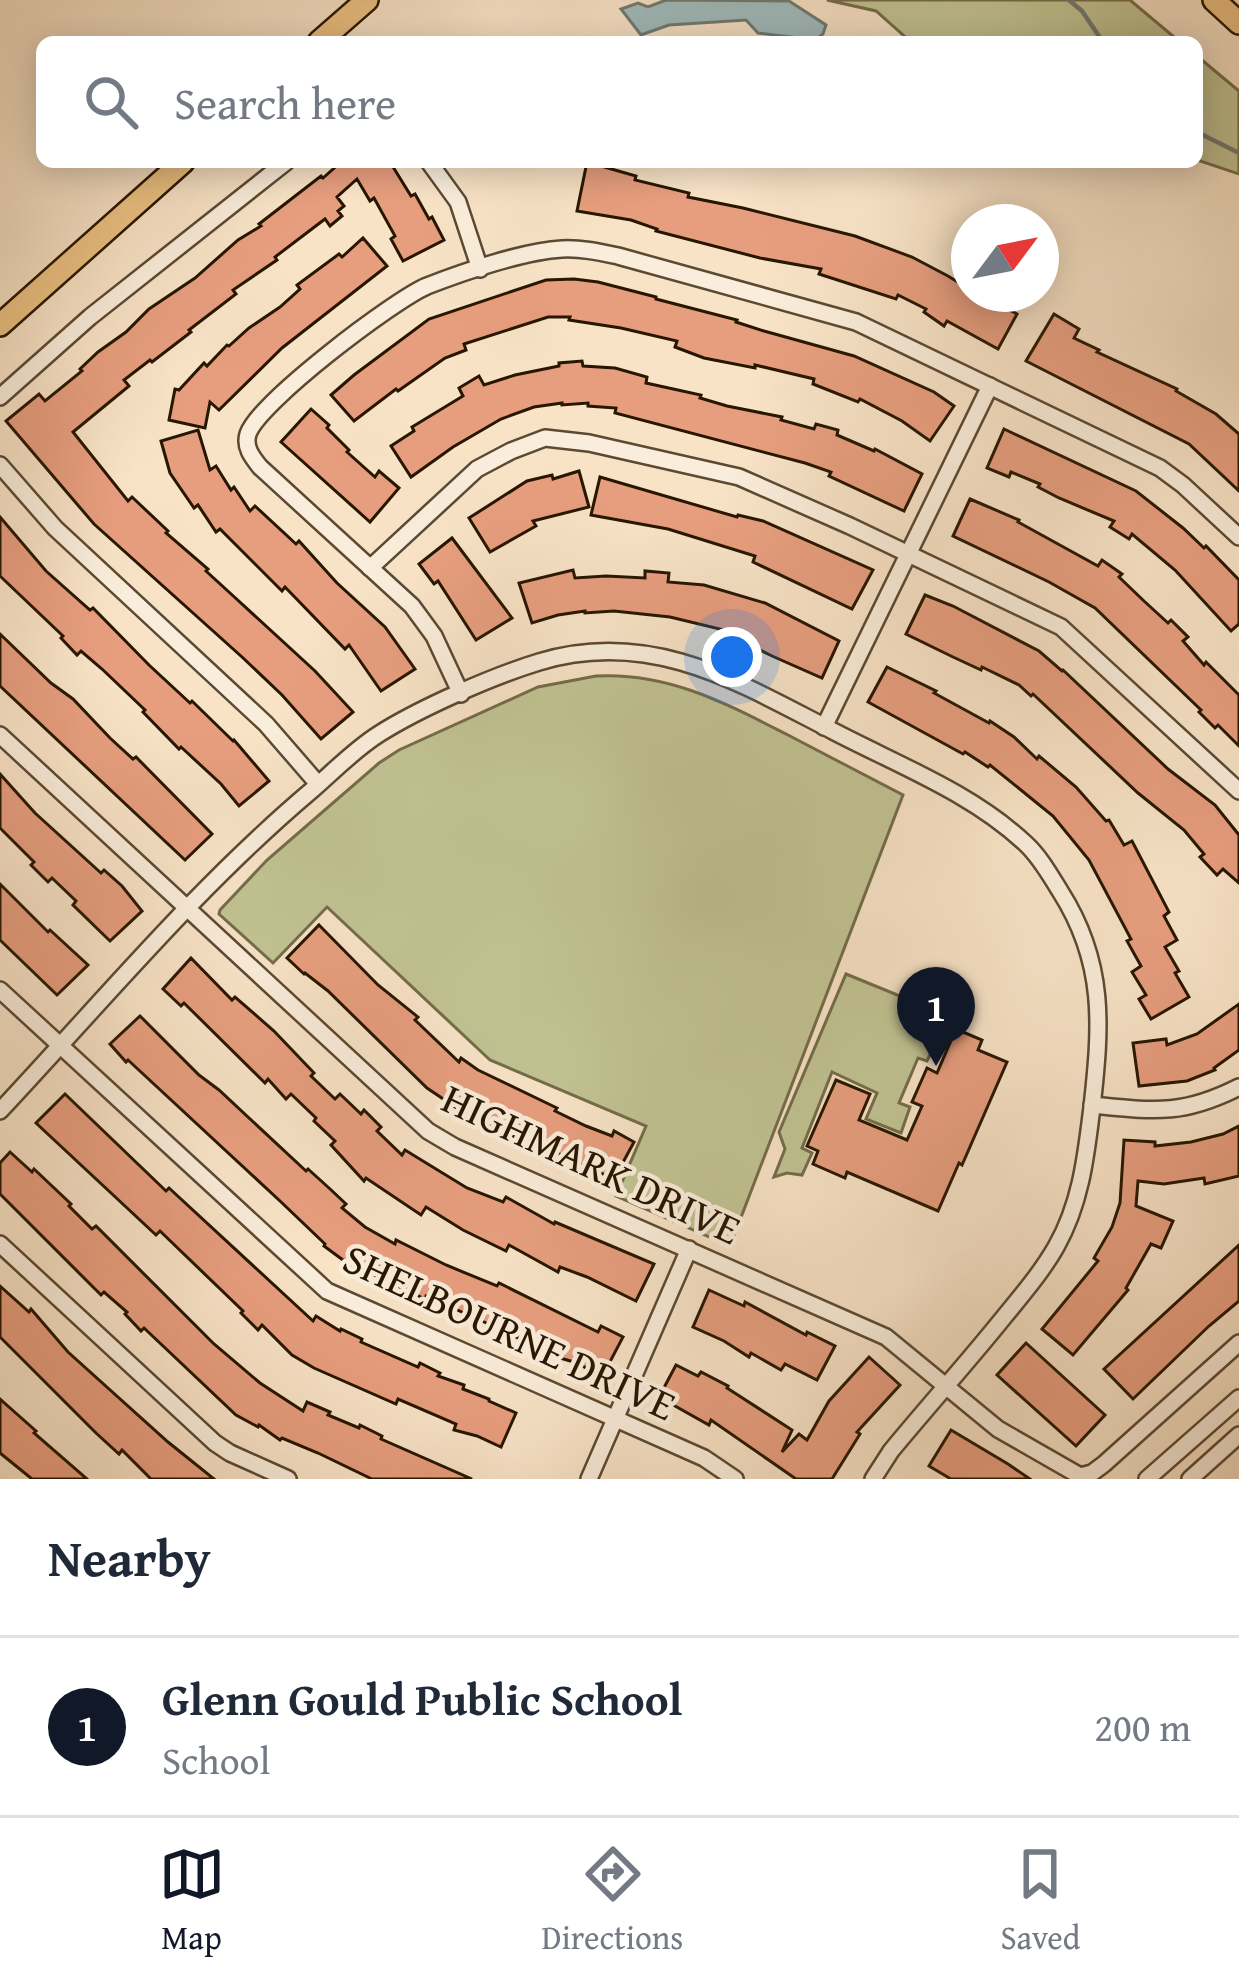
<!DOCTYPE html>
<style>
:root{--surface:#fff;--page:#f2f2f3;--text:#1f2937;--muted:#747a83;--line:#e0e1e3;--accent:#111827}
body{margin:0;font-family:"Gentium Book Plus",serif;background:var(--page);color:var(--text)}
.compass{position:absolute;left:951px;top:204px;width:108px;height:108px;border-radius:50%;background:var(--surface);box-shadow:0 6px 30px #0003;rotate:58deg}
.you{position:absolute;left:732px;top:657px;width:42px;height:42px;margin:-30px;border:9px solid #fff;border-radius:50%;background:#1a73e8;box-shadow:0 0 0 18px #1a73e833}
.badge{display:grid;place-items:center;width:78px;height:78px;border-radius:50%;background:var(--accent);color:#fff;font-size:39px;font-weight:700}
.pin{position:absolute;translate:-50% -99px;filter:drop-shadow(0 3px 6px #0008)}
.pin::after{content:'';position:absolute;top:63px;width:42px;height:36px;background:inherit;clip-path:polygon(0 0,100% 0,50% 100%)}
.list{margin:0;padding:0;list-style:none}
h2{display:flex;justify-content:space-between;align-items:center;height:156px;margin:0;padding:0 48px;font-size:51px}
h2 small{font-size:39px;font-weight:400;color:var(--muted)}
.list li{display:grid;grid-template-columns:78px 1fr auto;gap:36px;align-items:center;box-sizing:border-box;height:180px;padding:0 48px;border-top:3px solid var(--line)}
.list b{display:block;font-size:45px;white-space:nowrap}
.list p{margin:0;font-size:39px;white-space:nowrap;color:var(--muted)}
.list em{font-size:39px;font-style:normal;color:var(--muted)}
.icon{flex:none;width:66px;height:66px;fill:none;stroke:currentColor;stroke-width:2;stroke-linecap:round;stroke-linejoin:round}
.map{position:relative;flex:none;width:1239px;height:1479px;overflow:hidden}
.search{position:absolute;background:var(--surface);box-shadow:0 6px 30px #0003;left:36px;right:36px;top:36px;height:132px;display:flex;align-items:center;gap:30px;box-sizing:border-box;padding:0 42px;border-radius:18px;color:var(--muted);font-size:45px}
.sheet{height:336px;background:var(--surface)}
nav{display:flex;justify-content:space-around;align-items:center;box-sizing:border-box;height:168px;border-top:3px solid var(--line);background:var(--surface);font-size:33px;color:var(--muted)}
nav a{display:grid;justify-items:center;gap:6px}
nav .on{color:var(--accent)}
.map>svg:first-child{display:block}
</style>
<div class="map">
<svg width="1239" height="1479" viewBox="0 0 1239 1479">
<rect width="100%" height="100%" fill="#f8e3c7"/>
<filter id="stains"><feTurbulence type="fractalNoise" baseFrequency=".00167" numOctaves="4"/><feColorMatrix values="0 0 0 0 .2 0 0 0 0 .09 0 0 0 0 .02 0 0 0 .5 -.17"/></filter>
<radialGradient id="worn" r=".72"><stop offset=".6" stop-color="#630" stop-opacity="0"/><stop offset="1" stop-color="#630" stop-opacity=".3"/></radialGradient>
<!-- green -->
<g fill="#c1c393" stroke="#746c4a" stroke-width="3">
<polygon points="827,0 1130,0 1180,42 911,42 876,11"/>
<polygon points="1197,56 1239,91 1239,174 1197,160"/>
<path d="M596 676C668 672 725 703 788 735 826 755 865 775 903 795L730 1246 616 1196 646 1126 490 1060 327 907 273 963 219 914 220 910 267 860 379 763 399 750 538 687Z"/>
<polygon points="846,974 949,1016 927,1061 918,1058 899,1103 910,1107 901,1133 866,1119 877,1093 832,1072 802,1148 812,1153 802,1175 787,1173 774,1177 785,1149 779,1132"/>
</g>
<!-- water -->
<polygon fill="#a0bcbe" stroke="#707a72" stroke-width="3" points="666,0 789,1 826,25 823,34 816,40 758,33 746,20 669,25 641,35 621,9 638,3 648,7"/>
<g fill="none" stroke-linecap="round" stroke-linejoin="round">
<!-- stream -->
<g stroke="#707a72" stroke-width="4.5">
<polyline points="1069,0 1082,11 1103,42"/>
<polyline points="1197,132 1239,153"/>
</g>
</g>
<!-- building -->
<g fill="#e79e7f" stroke="#271600" stroke-width="3">
<polygon points="341,162 390,162 411,196 415,194 429,219 432,217 444,240 403,261 391,239 395,236 374,198 370,201 357,179 337,197 344,206 338,211 342,216 330,226 325,219 275,257 277,260 233,290 236,294 189,330 191,332 152,362 150,360 124,380 129,386 73,432 128,501 132,497 168,531 166,533 208,569 206,571 230,593 315,671 353,712 321,739 282,695 242,657 94,524 6,421 39,394 45,401 82,371 80,369 98,352 126,332 149,309 195,278 238,240 261,226 259,224 321,176 323,178"/>
<polygon points="587,162 636,176 635,180 689,193 688,197 743,208 855,236 912,257 948,276 969,289 969,294 979,294 1017,314 998,349 947,321 944,326 924,312 926,309 898,295 896,299 819,274 821,269 760,258 656,231 657,229 631,220 577,211"/>
<polygon points="363,238 387,266 282,348 219,410 210,402 205,428 169,420 175,389 179,390 204,363 207,366 227,345 229,346 249,328 280,307 300,289 297,285 339,254 342,257"/>
<polygon points="574,279 598,282 656,297 656,299 737,320 736,322 764,331 854,356 934,392 954,406 930,441 902,421 860,399 858,402 813,384 814,379 755,365 755,368 704,358 675,347 677,341 621,328 569,320 570,317 548,317 464,344 466,350 445,358 398,391 396,389 354,421 331,395 354,375 429,319 546,280"/>
<polygon points="1054,314 1079,329 1074,338 1099,350 1097,352 1177,389 1176,391 1216,414 1239,434 1239,491 1189,444 1026,361"/>
<polygon points="582,361 583,366 615,368 647,377 646,383 701,395 700,398 727,406 782,417 781,420 814,429 816,424 838,430 837,435 874,451 875,449 922,474 904,511 829,476 831,472 805,463 615,413 616,408 588,406 588,403 562,405 562,403 534,407 501,419 453,447 411,477 391,446 414,431 412,427 463,396 459,388 479,376 484,385 515,375 559,366 559,363"/>
<polygon points="311,409 329,425 327,428 349,450 347,452 375,477 379,471 399,488 370,522 281,442"/>
<polygon points="1004,429 1136,491 1183,528 1204,548 1206,546 1239,580 1239,624 1231,631 1175,570 1132,534 1129,539 1110,527 1114,521 1059,498 1038,487 1040,484 1011,472 1009,477 987,468"/>
<polygon points="198,430 210,470 216,466 231,490 234,487 250,511 255,506 296,544 299,541 337,583 385,627 415,669 381,691 349,645 345,649 285,587 282,591 220,529 216,532 198,505 194,508 170,473 161,441"/>
<polygon points="579,471 589,507 533,521 536,526 490,552 469,518 527,481 552,475 553,479"/>
<polygon points="600,477 737,517 738,515 763,521 873,570 852,609 753,562 755,556 668,529 591,515"/>
<polygon points="970,499 1019,520 1018,522 1098,566 1102,560 1122,574 1119,577 1144,601 1168,623 1171,620 1188,637 1183,641 1204,665 1206,662 1239,695 1239,746 1218,725 1215,728 1199,712 1201,710 1095,608 1049,582 953,536"/>
<polygon points="0,517 46,571 90,610 93,608 149,665 190,703 192,701 233,741 234,740 269,781 239,806 221,784 181,747 179,749 143,712 145,710 102,669 81,651 77,655 61,638 63,636 0,576"/>
<polygon points="452,538 512,618 476,640 438,581 434,584 419,564"/>
<polygon points="573,570 575,578 606,576 645,578 645,571 669,573 668,582 704,585 765,603 839,641 822,678 772,656 746,643 747,640 723,633 724,630 670,617 614,611 585,613 585,611 558,615 532,623 519,583"/>
<polygon points="925,595 953,606 1039,651 1062,671 1063,670 1168,769 1215,805 1239,835 1239,883 1223,869 1217,875 1200,857 1204,854 1184,830 1138,793 1033,694 1031,696 1019,685 982,667 981,670 953,657 906,634"/>
<polygon points="0,634 51,683 73,699 110,738 133,759 136,757 212,834 185,860 0,686"/>
<polygon points="887,667 936,691 934,693 989,723 990,721 1014,737 1037,759 1039,756 1076,787 1106,821 1109,820 1124,845 1132,841 1169,912 1164,916 1177,940 1165,947 1179,971 1175,973 1189,997 1151,1019 1139,999 1146,995 1132,972 1141,966 1127,941 1131,939 1089,860 1053,816 990,765 988,767 965,752 963,754 868,702"/>
<polygon points="0,774 35,813 101,873 104,870 122,886 142,911 110,941 73,905 76,901 52,878 48,882 31,865 34,862 0,828"/>
<polygon points="0,884 48,932 50,930 88,965 57,995 0,940"/>
<polygon points="319,925 378,985 418,1017 415,1020 459,1062 461,1058 478,1070 557,1108 555,1111 586,1126 612,1136 614,1131 634,1142 614,1179 514,1133 513,1136 486,1124 464,1113 427,1088 328,991 305,973 304,974 287,958"/>
<polygon points="191,958 232,1000 235,997 274,1031 314,1073 311,1076 335,1099 340,1094 361,1114 364,1110 381,1127 377,1131 402,1155 405,1150 467,1188 503,1202 506,1197 554,1224 555,1222 654,1264 636,1301 587,1277 560,1267 558,1272 509,1245 506,1251 463,1230 426,1207 421,1215 366,1178 364,1181 331,1145 335,1141 314,1121 316,1118 291,1094 286,1099 268,1079 265,1083 184,1003 181,1006 163,989"/>
<polygon points="1239,1004 1239,1050 1214,1068 1215,1070 1187,1081 1139,1086 1133,1043 1166,1039 1167,1045 1197,1034"/>
<polygon points="140,1016 199,1075 219,1090 306,1171 308,1169 329,1188 346,1204 342,1208 365,1227 395,1244 396,1240 446,1265 497,1286 499,1283 598,1332 601,1326 623,1337 602,1377 577,1363 530,1349 532,1345 502,1330 426,1296 425,1299 368,1272 365,1276 345,1265 347,1263 324,1246 325,1244 280,1201 128,1060 126,1062 110,1044"/>
<polygon points="956,1029 982,1040 978,1050 1007,1062 962,1165 959,1163 938,1211 847,1172 845,1178 813,1164 818,1151 807,1146 836,1080 870,1094 859,1120 907,1140 922,1106 912,1102 927,1068 937,1073"/>
<polygon points="65,1094 166,1191 169,1188 313,1321 316,1316 340,1331 341,1329 362,1339 361,1342 418,1367 420,1363 440,1373 438,1376 464,1385 463,1389 489,1399 489,1401 516,1413 501,1447 477,1436 454,1430 456,1424 398,1399 396,1404 314,1368 292,1355 262,1325 258,1330 241,1313 243,1311 160,1231 156,1235 36,1123"/>
<polygon points="1239,1126 1239,1176 1205,1184 1204,1178 1164,1184 1138,1181 1136,1206 1173,1221 1161,1248 1151,1244 1126,1288 1128,1290 1073,1355 1042,1329 1098,1261 1094,1258 1112,1227 1120,1203 1124,1140 1155,1142 1155,1146 1191,1142 1223,1134"/>
<polygon points="10,1152 32,1172 34,1169 71,1204 69,1206 92,1229 96,1226 214,1344 260,1383 303,1411 307,1402 330,1412 328,1415 359,1428 360,1425 382,1436 381,1439 472,1479 372,1479 318,1453 282,1438 280,1440 259,1425 258,1427 236,1415 144,1328 141,1331 125,1314 127,1312 104,1292 101,1295 0,1194 0,1163"/>
<polygon points="1239,1245 1239,1301 1209,1326 1133,1399 1104,1369"/>
<polygon points="0,1286 29,1312 31,1309 68,1352 168,1442 214,1479 151,1479 122,1450 119,1454 96,1433 0,1337"/>
<polygon points="709,1290 744,1306 745,1302 806,1335 807,1332 835,1346 817,1380 785,1364 781,1370 751,1353 749,1357 724,1341 693,1327"/>
<polygon points="1026,1343 1105,1415 1076,1446 997,1375"/>
<polygon points="869,1357 900,1385 857,1432 860,1434 832,1479 796,1479 711,1420 709,1425 659,1397 676,1365 698,1376 701,1372 728,1386 727,1388 792,1430 782,1452 799,1434 807,1440 829,1401"/>
<polygon points="0,1399 36,1431 34,1433 87,1479 32,1479 0,1453"/>
<polygon points="951,1430 1008,1464 1030,1479 951,1479 929,1466"/>
</g>
<g fill="none" stroke-linecap="round" stroke-linejoin="round">
<!-- minor casing -->
<g stroke="#5b4932" stroke-width="20">
<g id="minor">
<polyline points="429,162 458,202 480,269"/>
<polyline points="0,397 90,317 286,162"/>
<polyline points="0,465 55,528 266,724 318,784"/>
<polyline points="370,568 477,469 511,451 545,438 589,443 739,477 850,526 1061,627 1239,791"/>
<path d="M461 694 434 636 412 606 260 467C252 457 244 447 248 434 259 402 394 300 427 286 463 272 524 251 562 249 581 248 599 252 618 256L856 322 1160 468 1183 485 1239 537"/>
<polyline points="824,727 990,386"/>
<polyline points="0,735 428,1131 455,1147 886,1337 998,1429 1080,1476 1092,1473 1104,1464 1239,1343"/>
<polyline points="0,990 327,1291 704,1458 735,1479"/>
<path d="M1092 1105C1153 1111 1182 1116 1239 1087"/>
<path d="M0 1111C102 1002 198 886 312 790 334 771 355 749 379 734 420 708 493 676 539 662 650 628 738 682 833 731 898 765 972 793 1026 844 1040 857 1050 875 1060 891 1106 963 1101 1026 1092 1107 1086 1156 1081 1203 1056 1247 1041 1273 1022 1295 1004 1317 967 1363 928 1406 891 1451L873 1479"/>
<polyline points="0,1244 215,1443 230,1453 288,1479"/>
<polyline points="589,1479 689,1249"/>
<polyline points="1147,1479 1239,1398"/>
<polyline points="1190,1479 1239,1435"/>
</g>
</g>
<!-- major casing -->
<g stroke="#271600" stroke-width="26">
<g id="major">
<polyline points="1214,0 1239,23"/>
<polyline points="319,42 367,0"/>
<polyline points="0,325 183,162"/>
</g>
</g>
<!-- minor -->
<use href="#minor" stroke="#faeddb" stroke-width="15"/>
<!-- major -->
<use href="#major" stroke="#ecc284" stroke-width="21"/>
</g>
<g text-anchor="middle" dominant-baseline="central" stroke-width="9" stroke-linejoin="round" paint-order="stroke">
<!-- street labels -->
<g font-size="42" fill="#271600" stroke="#faeddb">
<text transform="translate(592 1163) rotate(25)">HIGHMARK DRIVE</text>
<text transform="translate(510 1331) rotate(25)">SHELBOURNE DRIVE</text>
</g>
</g>
<rect width="100%" height="100%" filter="url(#stains)"/>
<rect width="100%" height="100%" fill="url(#worn)"/>
</svg>
<svg class="compass" viewBox="-18 -18 36 36"><path d="M0-13l5 13h-10z" fill="#e53935"/><path d="M0 13l5-13h-10z" fill="#747a83"/></svg>
<div class="you"></div>
<div class="pin badge" style="left:936px;top:1066px">1</div>
<div class="search"><svg class="icon" aria-label="search" viewBox="0 0 24 24"><circle cx="10" cy="10" r="6"/><path d="M15 15l6 6"/></svg>Search here</div>
</div>
<section class="sheet">
<h2>Nearby<small></small></h2>
<ul class="list">
<li><span class="badge">1</span><div><b>Glenn Gould Public School</b><p>School</p></div><em>200 m</em></li>
</ul>
</section>
<nav>
<a class="on"><svg class="icon" aria-label="map" viewBox="0 0 24 24"><path d="M3 6l6-2 6 2 6-2v14l-6 2-6-2-6 2zM9 4v14M15 6v14"/></svg>Map</a>
<a><svg class="icon" aria-label="directions" viewBox="0 0 24 24"><path d="M12 3l9 9-9 9-9-9zM9 14v-3h6M13 9l2 2-2 2"/></svg>Directions</a>
<a><svg class="icon" aria-label="saved" viewBox="0 0 24 24"><path d="M7 4h10v16l-5-4-5 4z"/></svg>Saved</a>
</nav>
